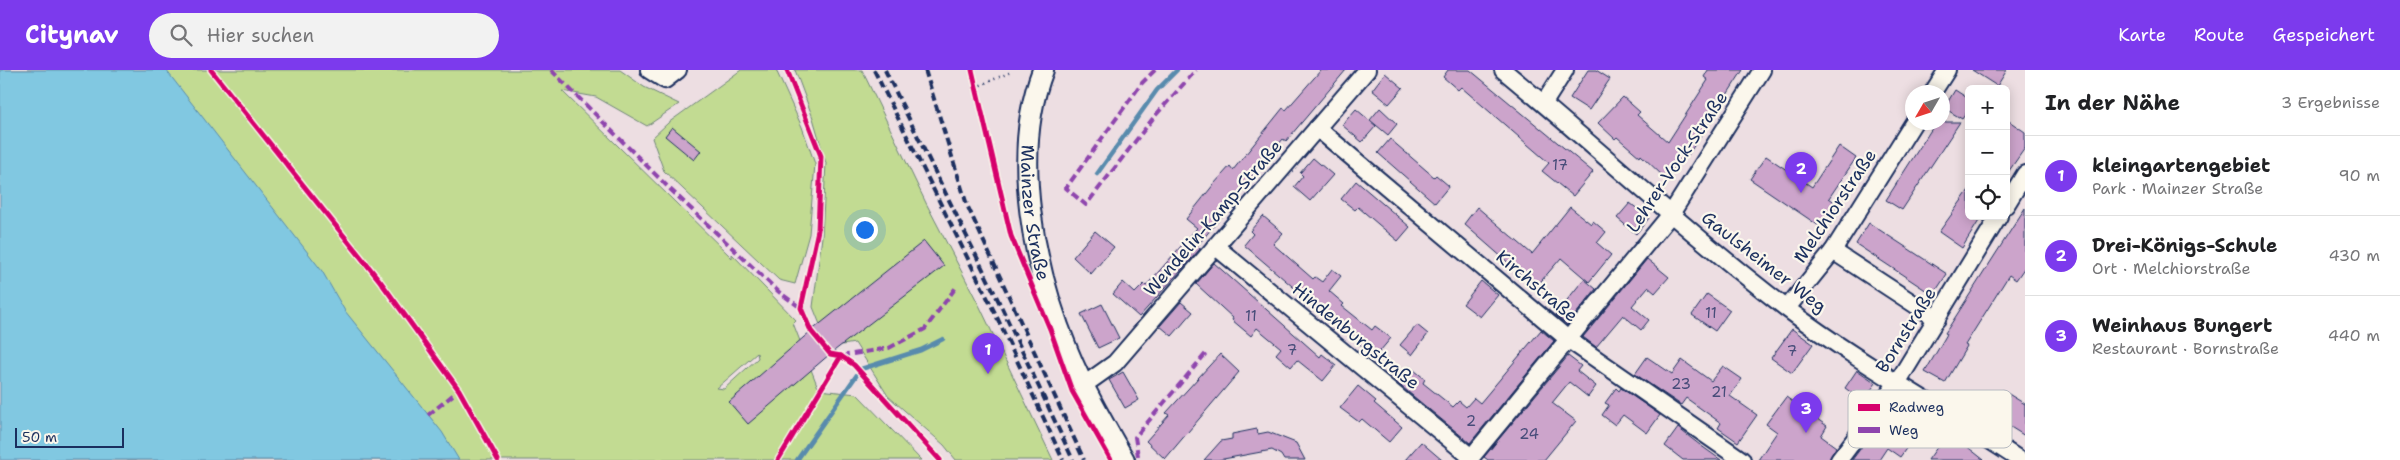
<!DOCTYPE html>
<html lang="de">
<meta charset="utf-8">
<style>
:root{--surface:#fff;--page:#f2f2f2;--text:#202124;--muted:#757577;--line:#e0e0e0;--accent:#7c3aed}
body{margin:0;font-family:"Shantell Sans",sans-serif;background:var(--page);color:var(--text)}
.controls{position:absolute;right:15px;top:15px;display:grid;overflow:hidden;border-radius:8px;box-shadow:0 2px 12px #0003}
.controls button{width:45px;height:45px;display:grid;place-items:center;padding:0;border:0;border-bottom:1px solid var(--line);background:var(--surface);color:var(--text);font:25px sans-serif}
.compass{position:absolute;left:1905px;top:15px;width:45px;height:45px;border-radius:50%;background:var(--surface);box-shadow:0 2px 12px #0003;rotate:231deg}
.scale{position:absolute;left:15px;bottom:12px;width:109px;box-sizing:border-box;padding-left:5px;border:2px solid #1b2f5e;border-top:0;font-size:14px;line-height:18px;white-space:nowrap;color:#1b2f5e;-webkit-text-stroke:4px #fbf7ec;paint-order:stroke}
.you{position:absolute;left:864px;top:159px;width:18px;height:18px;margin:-12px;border:4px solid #fff;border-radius:50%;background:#1a73e8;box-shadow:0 0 0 8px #1a73e833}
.badge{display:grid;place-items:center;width:32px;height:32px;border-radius:50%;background:var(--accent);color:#fff;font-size:16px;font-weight:700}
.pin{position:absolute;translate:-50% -41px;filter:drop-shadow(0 1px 2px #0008)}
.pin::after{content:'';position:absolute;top:26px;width:18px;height:15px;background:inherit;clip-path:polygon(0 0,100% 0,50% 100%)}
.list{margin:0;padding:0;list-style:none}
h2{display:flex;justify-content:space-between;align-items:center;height:65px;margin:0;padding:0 20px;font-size:21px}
h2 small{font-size:16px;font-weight:400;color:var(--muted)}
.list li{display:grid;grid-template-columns:32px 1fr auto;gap:15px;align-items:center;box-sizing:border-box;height:80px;padding:0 20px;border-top:1px solid var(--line)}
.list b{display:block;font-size:19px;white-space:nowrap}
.list p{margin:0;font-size:16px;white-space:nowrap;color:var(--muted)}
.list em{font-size:16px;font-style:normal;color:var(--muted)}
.icon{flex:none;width:28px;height:28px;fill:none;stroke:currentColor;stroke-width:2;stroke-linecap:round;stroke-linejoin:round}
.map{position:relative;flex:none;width:2025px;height:390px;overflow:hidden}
header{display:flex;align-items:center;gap:30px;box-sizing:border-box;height:70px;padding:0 25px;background:var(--accent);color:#fff}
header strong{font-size:24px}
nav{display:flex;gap:28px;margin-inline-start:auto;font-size:18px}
.search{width:350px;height:45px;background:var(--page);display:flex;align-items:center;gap:12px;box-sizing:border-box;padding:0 18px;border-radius:28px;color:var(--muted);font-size:19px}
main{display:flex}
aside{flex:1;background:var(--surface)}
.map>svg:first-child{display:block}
</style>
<header>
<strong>Citynav</strong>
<div class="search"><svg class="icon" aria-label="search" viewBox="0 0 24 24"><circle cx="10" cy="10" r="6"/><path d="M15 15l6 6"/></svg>Hier suchen</div>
<nav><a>Karte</a><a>Route</a><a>Gespeichert</a></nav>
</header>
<main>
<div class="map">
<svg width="2025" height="390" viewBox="0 0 2025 390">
<rect width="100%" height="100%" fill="#eddee2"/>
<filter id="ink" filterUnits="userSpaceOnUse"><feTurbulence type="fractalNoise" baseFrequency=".02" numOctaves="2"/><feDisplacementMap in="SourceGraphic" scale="10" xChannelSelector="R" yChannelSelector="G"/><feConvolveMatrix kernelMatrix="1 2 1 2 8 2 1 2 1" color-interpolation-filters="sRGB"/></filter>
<g filter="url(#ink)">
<!-- green -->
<g fill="#c2db92" stroke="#6e8578" fill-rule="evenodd">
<path d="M0 0H620L644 17 679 34 647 56 596 27 562 21 732 188V184L796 250 793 253 819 320 857 324 921 390H32ZM757 283 758 288 724 319 717 318Z"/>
<polygon points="741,0 776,0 802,57 815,94 809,164 795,214 779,210 664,101 652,68 668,53"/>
<polygon points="795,0 862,0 926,133 980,237 1053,390 956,390 944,375 888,326 855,273 829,277 813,237 822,167 826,93 813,48"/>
</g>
<!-- water -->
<polygon fill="#81c8e1" stroke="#588bad" points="0,0 166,0 322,201 345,241 442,362 459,390 0,390"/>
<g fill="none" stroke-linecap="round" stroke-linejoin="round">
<!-- stream -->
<g stroke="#588bad" stroke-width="4.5">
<polyline points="1097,104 1157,20 1177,0"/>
<polyline points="797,390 861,299 921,280 943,269"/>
</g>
</g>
<!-- building -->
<g fill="#cca4cb" stroke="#1b2f5e">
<polygon points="1321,0 1346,0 1286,71 1283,69 1247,112 1249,114 1197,176 1200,179 1139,247 1113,224 1123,212 1135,223 1144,214 1146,216 1197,158 1186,149 1214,114 1230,96 1233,100 1283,38 1286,40"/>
<polygon points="1448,0 1470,0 1593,102 1573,126 1542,101 1549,93 1461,17 1458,20 1443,7"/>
<polygon points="1588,0 1596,0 1610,9 1589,40 1570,28"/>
<polygon points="1708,0 1743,0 1688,85 1665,108 1641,85 1640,87 1617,67 1615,69 1598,53 1623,27 1640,42 1637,45 1668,72 1708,10 1704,7"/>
<polygon points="1972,0 2007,0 1997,16"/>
<polygon points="1385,3 1403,18 1389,34 1372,20"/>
<polygon points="1955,20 1969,29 1969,39 1962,49 1944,38"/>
<polygon points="1380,38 1397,54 1388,65 1370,50"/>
<polygon points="1356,39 1376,56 1362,72 1342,55"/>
<polygon points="2006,49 2025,62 2025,78 2006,105"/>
<polygon points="1936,52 1960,52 1902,140 1886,130"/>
<polygon points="672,57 701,81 694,90 665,66"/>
<polygon points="1390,69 1434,107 1436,105 1449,116 1435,133 1378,83"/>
<polygon points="1839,76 1856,88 1829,128 1840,136 1825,160 1750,109 1766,86 1812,117"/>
<polygon points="1313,88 1333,105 1310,131 1294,117 1303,106 1300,103"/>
<polygon points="1356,111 1410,157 1398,171 1358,137 1355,140 1341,129"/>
<polygon points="1969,120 1969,146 1982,146 1962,178 1939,162"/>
<polygon points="1630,133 1649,148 1636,164 1617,148"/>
<polygon points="1477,137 1532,184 1570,137 1591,154 1593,151 1606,162 1597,173 1611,185 1589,212 1561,188 1536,217 1464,154"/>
<polygon points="2025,138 2025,197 2016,210 2009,205 1965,275 1967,276 1945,313 1925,302 1947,264 1945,263 1949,257"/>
<polygon points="1263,146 1283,163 1273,174 1313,209 1315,207 1322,212 1332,199 1341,206 1329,221 1344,234 1342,236 1372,260 1375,256 1391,268 1375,287 1244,175 1253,164 1250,161"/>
<polygon points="1869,153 1947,204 1933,225 1856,174"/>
<polygon points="1095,161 1114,177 1091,204 1073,187"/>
<polygon points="924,171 944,196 830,284 748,354 729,332 811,261"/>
<polygon points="1647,189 1669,207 1655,223 1648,217 1632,236 1649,250 1641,260 1623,245 1596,277 1583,267"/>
<polygon points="1214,193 1320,287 1322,284 1336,295 1323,311 1297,290 1291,297 1276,284 1281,278 1257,258 1251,266 1232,250 1233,248 1196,214"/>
<polygon points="1584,209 1596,219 1567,255 1555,245"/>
<polygon points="1481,211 1498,225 1480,247 1463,234"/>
<polygon points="1707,224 1730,240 1715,261 1692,245"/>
<polygon points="1181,232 1193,242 1172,266 1160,256"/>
<polygon points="1102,234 1119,268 1098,278 1081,244"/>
<polygon points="1417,255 1428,264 1412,285 1400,275"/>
<polygon points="1792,259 1813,274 1792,303 1771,288"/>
<polygon points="1541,260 1554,271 1470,373 1396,312 1409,296 1425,309 1423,313 1453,337 1459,331 1466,337 1474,328 1480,333"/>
<polygon points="1220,284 1239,302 1165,389 1146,371 1169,345 1166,343"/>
<polygon points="1568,286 1581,296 1577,301 1596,316 1588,327 1569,312 1552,333 1576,351 1544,390 1488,390 1484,387"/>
<polygon points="1647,287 1672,304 1682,290 1711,311 1723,296 1742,309 1730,326 1757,345 1738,372 1718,358 1721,353 1686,328 1681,335 1635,304"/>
<polygon points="1857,300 1876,313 1863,331 1845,318"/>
<polygon points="1123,302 1139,330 1125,338 1109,310"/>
<polygon points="1358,316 1376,331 1374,333 1402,357 1389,372 1362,349 1359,352 1340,338"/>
<polygon points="1616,318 1619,321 1621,318 1660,345 1647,363 1623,345 1615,355 1602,345 1609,335 1605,333"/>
<polygon points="2002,320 2025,334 2025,366 1988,343"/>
<polygon points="1786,327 1827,356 1821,366 1836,377 1829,390 1758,390 1777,362 1766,354"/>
<polygon points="1899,327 1915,338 1897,363 1910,373 1900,387 1887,378 1879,390 1852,390"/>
<polygon points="1678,358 1700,375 1721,390 1683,390 1665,376"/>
<polygon points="1257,359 1258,364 1268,362 1296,373 1305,390 1284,390 1281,385 1272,380 1218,390 1204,390 1221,371 1232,369 1232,364"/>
<polygon points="1948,362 1965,375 1984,390 1928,390"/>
<polygon points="1421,372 1442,390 1405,390"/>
</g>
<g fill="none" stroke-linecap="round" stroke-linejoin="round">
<!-- minor casing -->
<g stroke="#1b2f5e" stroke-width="20">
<g id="minor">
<polyline points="649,0 665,10 678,0"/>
<path d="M1503 0C1598 78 1688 163 1786 238 1860 294 1943 339 2020 390"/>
<polyline points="1933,22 1947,0"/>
<polyline points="1544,33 1565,0"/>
<polyline points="1317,58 1569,270 1742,390"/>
<polyline points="2006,135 2025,104"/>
<polyline points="1215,176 1471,387"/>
<polyline points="1833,181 1937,249"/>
<polyline points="1787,238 1833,181 1914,52"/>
<polyline points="1084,315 1115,293 1367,0"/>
<polyline points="1469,390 1671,144 1762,0"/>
<polyline points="1839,390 1897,313 1999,146"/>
</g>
</g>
<!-- major casing -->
<g stroke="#1b2f5e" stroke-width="24">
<g id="major">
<path id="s1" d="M1043 0C1010 85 1034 200 1068 282 1083 319 1104 355 1124 390"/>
</g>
</g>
<!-- path -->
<polyline stroke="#1b2f5e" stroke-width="2.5" stroke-dasharray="1 4" stroke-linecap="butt" points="976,17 1011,2"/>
<!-- minor -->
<use href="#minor" stroke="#fbf7ec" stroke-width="16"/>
<!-- major -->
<use href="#major" stroke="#fbf7ec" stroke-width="20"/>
<!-- rail -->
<g stroke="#1b2f5e" stroke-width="4" stroke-dasharray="8 4" stroke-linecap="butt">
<polyline points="874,0 995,243 1063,390"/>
<polyline points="885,0 1001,236 1073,390"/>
<polyline points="925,0 967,135 1084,390"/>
</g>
<!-- quiet -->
<g stroke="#8e44ad" stroke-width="4" stroke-dasharray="8 4" stroke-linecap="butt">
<polyline points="551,0 671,120 779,222 801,238"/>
<polyline points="1155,0 1142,13 1066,118 1086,135 1154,47 1196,0"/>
<polyline points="841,286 889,278 925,259 957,216"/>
<polyline points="428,345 459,320"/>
<polyline points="1138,386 1135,367 1208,281"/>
</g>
<!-- cycleway casing -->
<g stroke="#fbf7ec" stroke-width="8">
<g id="cycleway">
<polyline points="211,0 380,211 459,320 498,390"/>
<polyline points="787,0 821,86 818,160 801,238 811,261 830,284 841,286 854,295 940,390"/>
<polyline points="972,0 1011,166 1050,259 1072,321 1111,390"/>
<polyline points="778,390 841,286"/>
</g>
</g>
<!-- cycleway -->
<use href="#cycleway" stroke="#d6006c" stroke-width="5"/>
</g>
</g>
<g text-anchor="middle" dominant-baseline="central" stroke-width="4.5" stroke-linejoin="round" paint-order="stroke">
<!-- number labels -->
<g font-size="15" fill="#474c79">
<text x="1560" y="95">17</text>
<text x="1711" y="243">11</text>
<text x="1251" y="246">11</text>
<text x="1292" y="280">7</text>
<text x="1792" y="281">7</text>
<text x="1681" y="314">23</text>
<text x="1719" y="322">21</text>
<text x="1471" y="351">2</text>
<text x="1529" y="364">24</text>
</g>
<!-- street labels -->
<g font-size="18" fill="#1b2f5e" stroke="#fbf7ec">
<text transform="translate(1677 92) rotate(-56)">Lehrer-Vock-Straße</text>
<text transform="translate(1835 136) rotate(-56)">Melchiorstraße</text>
<text stroke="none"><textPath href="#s1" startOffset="145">Mainzer Straße</textPath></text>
<text transform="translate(1213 148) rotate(-49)">Wendelin-Kamp-Straße</text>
<text transform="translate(1764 192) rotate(38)">Gaulsheimer Weg</text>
<text transform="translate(1537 216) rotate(40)">Kirchstraße</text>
<text transform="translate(1906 260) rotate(-58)">Bornstraße</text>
<text transform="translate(1356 266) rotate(39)">Hindenburgstraße</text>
</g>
</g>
<!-- legend -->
<rect x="1848" y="320" width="164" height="58" rx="8" fill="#fbf7ec" stroke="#b8bbc1" stroke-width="1"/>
<rect x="1858" y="334" width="22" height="7" fill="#d6006c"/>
<rect x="1858" y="357" width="22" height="6" fill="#8e44ad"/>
<g font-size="14" fill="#1b2f5e">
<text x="1889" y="342">Radweg</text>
<text x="1889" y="365">Weg</text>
</g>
</svg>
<div class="controls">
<button>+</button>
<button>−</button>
<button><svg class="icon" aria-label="locate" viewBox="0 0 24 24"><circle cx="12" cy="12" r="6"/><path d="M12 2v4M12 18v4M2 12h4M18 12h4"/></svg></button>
</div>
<svg class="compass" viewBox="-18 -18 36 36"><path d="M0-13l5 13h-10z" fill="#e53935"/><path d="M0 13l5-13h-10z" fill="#757577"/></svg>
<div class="scale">50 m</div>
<div class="you"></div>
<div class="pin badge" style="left:988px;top:304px">1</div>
<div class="pin badge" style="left:1801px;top:123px">2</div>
<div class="pin badge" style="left:1806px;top:363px">3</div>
</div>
<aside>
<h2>In der Nähe<small>3 Ergebnisse</small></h2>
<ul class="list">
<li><span class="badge">1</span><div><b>kleingartengebiet</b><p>Park · Mainzer Straße</p></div><em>90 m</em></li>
<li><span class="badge">2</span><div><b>Drei-Königs-Schule</b><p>Ort · Melchiorstraße</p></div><em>430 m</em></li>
<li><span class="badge">3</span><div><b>Weinhaus Bungert</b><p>Restaurant · Bornstraße</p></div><em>440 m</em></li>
</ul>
</aside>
</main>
